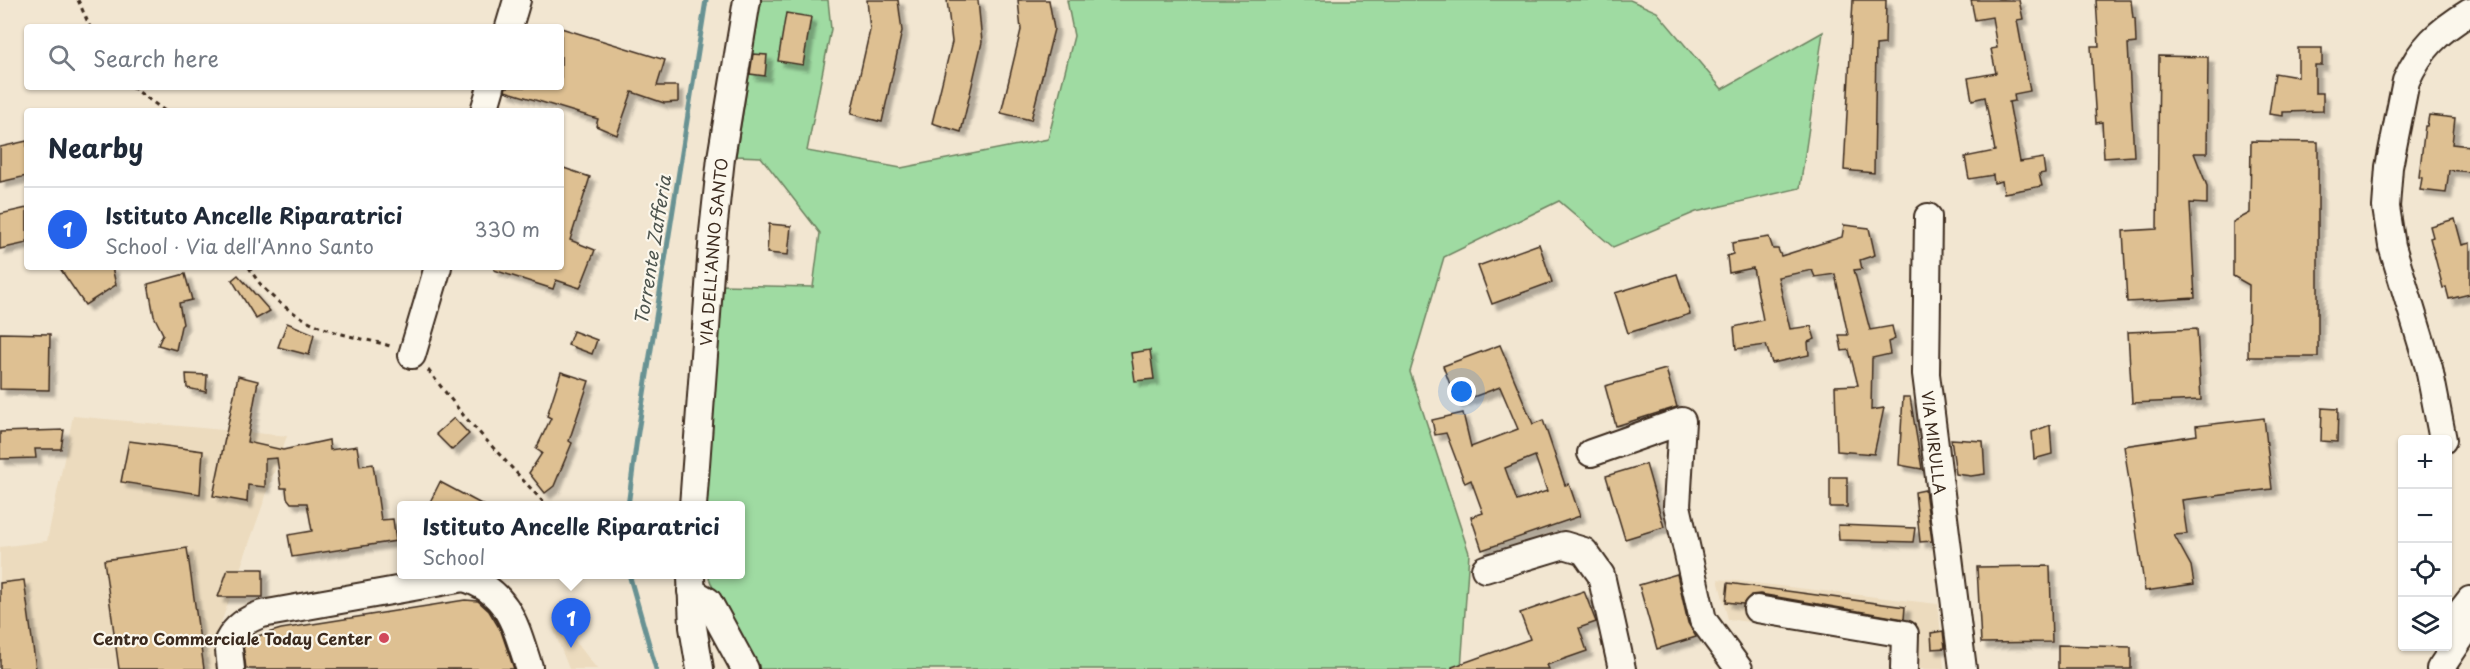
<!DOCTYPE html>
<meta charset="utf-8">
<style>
:root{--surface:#fff;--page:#f6f6f7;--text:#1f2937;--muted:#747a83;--line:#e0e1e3;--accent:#2563eb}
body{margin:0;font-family:"Playpen Sans",sans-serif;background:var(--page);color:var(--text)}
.controls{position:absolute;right:18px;bottom:18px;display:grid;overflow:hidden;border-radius:6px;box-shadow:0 2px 4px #0004}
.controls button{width:54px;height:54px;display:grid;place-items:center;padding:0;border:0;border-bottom:2px solid var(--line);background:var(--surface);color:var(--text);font:30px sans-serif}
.you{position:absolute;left:1462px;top:392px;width:21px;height:21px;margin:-15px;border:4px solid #fff;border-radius:50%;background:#1a73e8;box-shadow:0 0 0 9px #1a73e833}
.badge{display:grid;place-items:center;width:39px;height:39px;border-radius:50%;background:var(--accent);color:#fff;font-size:20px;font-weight:700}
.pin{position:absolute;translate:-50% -50px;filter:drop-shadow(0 2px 3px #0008)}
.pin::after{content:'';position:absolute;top:32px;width:21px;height:18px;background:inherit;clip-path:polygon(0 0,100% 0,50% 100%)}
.popup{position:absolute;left:397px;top:501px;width:348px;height:78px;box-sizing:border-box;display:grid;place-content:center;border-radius:6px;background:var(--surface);filter:drop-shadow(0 2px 4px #0005);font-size:20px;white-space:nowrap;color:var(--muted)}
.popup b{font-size:22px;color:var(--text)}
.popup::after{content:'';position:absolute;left:50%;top:100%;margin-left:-12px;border:12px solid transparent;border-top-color:var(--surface)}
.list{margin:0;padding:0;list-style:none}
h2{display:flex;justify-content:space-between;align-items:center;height:78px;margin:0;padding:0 24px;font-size:26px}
h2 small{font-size:20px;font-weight:400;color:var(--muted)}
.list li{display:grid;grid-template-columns:39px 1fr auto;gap:18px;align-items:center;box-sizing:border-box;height:84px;padding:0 24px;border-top:2px solid var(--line)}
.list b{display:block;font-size:22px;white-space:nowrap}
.list p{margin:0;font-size:20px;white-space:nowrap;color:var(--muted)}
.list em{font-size:20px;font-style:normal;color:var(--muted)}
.icon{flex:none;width:33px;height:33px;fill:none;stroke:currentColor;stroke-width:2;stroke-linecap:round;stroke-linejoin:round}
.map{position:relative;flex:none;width:2470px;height:669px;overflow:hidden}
.search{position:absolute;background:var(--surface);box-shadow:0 2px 4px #0004;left:24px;top:24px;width:540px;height:66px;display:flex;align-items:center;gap:15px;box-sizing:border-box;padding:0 21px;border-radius:6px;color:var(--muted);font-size:22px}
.panel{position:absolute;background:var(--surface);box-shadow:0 2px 4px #0004;left:24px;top:108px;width:540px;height:162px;border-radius:6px}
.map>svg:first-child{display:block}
</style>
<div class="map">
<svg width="2470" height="669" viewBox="0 0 2470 669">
<defs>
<filter id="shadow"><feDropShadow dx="5.5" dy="5.5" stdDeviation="1.5" flood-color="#0004"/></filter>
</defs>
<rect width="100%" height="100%" fill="#f2e6d1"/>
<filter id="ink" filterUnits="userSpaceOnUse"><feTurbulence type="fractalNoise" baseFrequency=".0167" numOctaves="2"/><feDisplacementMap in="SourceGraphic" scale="12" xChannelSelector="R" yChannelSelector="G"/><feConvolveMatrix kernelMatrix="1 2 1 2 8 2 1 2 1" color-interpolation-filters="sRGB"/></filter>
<g filter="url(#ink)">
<!-- built -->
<g fill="#ecdbbe">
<polygon points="73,416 287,436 214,643 217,669 0,669 0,547 47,541"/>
<polygon points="1718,579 1938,604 1944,669 1891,669 1890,642 1728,619"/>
<polygon points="563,625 597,669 569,669 553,628"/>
</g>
<!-- green -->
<polygon fill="#9fdba2" stroke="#6d8260" stroke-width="1.5" points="761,0 828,0 831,29 807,151 901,168 1048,139 1074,36 1067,0 1630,0 1657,12 1722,89 1823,32 1800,188 1696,212 1613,247 1559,201 1444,257 1410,372 1469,553 1461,669 757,669 717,599 708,575 740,574 740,506 702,506 720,285 813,287 820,233 761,157 736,156"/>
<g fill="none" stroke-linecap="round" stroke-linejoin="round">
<!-- stream -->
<g stroke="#689293" stroke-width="5">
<polyline points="628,506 637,438 706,0"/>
<polyline points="629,574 656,669"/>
</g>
</g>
<!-- building -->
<g fill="#dec092" stroke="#3b2a1e" stroke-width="1.5" fill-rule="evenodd" filter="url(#shadow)">
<polygon points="867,0 898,0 902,31 882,122 851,114 870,30"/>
<polygon points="947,0 978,0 982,42 961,132 932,123 952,42"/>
<polygon points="1018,0 1049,0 1054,29 1031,120 1001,113 1021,30"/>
<polygon points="1853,0 1886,0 1885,44 1876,45 1874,173 1844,170"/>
<polygon points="1971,0 2019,0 2023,19 2017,20 2030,91 2014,94 2015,101 2009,102 2020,162 2043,158 2045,173 2039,174 2042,186 2004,193 2002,181 1994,183 1993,175 1969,179 1965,157 1995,151 1985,97 1972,100 1968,78 1996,73 1991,49 1997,48 1992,17 1975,20"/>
<polygon points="2096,0 2131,0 2133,18 2135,18 2136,43 2128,44 2134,156 2104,158 2102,122 2096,123 2091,46 2099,46"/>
<polygon points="786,13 811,17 803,65 778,61"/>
<polygon points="561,28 665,60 657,86 678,86 678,102 664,103 632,92 617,135 596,126 598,119 505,91 506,87 561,87"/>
<polygon points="2298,48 2322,48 2322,65 2315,65 2315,93 2323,93 2323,111 2283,112 2283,116 2269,114 2275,73 2298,77"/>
<polygon points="753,54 767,55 765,76 750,74"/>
<polygon points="2159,56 2208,57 2207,153 2194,153 2207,186 2207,204 2190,203 2195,298 2127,302 2123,231 2157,229"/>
<polygon points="2429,115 2455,118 2452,144 2470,146 2470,172 2449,170 2446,193 2420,190 2422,178 2419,177 2425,126 2427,126"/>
<polygon points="27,141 27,176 0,182 0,147"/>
<polygon points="2251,141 2318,142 2318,357 2248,357 2249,285 2233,276 2233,222 2250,213"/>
<polygon points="561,167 590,177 570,240 595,250 580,288 556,280 553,289 494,270 494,267 561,267"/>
<polygon points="27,208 27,243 0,249 0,214"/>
<polygon points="2455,219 2462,245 2470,243 2470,294 2449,299 2446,287 2443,288 2430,238 2433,237 2430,226"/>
<polygon points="769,224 791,226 788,255 767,253"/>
<polygon points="1844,225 1869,228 1875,255 1860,260 1862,269 1854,270 1870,330 1892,326 1895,339 1888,342 1890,354 1872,358 1871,410 1884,408 1874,454 1837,451 1835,386 1858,385 1849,350 1842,351 1839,335 1848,335 1835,274 1815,277 1812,270 1778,277 1790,329 1811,326 1815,339 1808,342 1809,355 1772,363 1766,345 1736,349 1734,327 1763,320 1753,268 1729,273 1727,256 1733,254 1732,243 1769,237 1773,249 1778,249 1781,256 1842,237"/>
<polygon points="1539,244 1552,282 1492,304 1478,266"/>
<polygon points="59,267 112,267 116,285 85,305"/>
<polygon points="185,274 192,300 179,303 183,324 181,326 176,350 158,345 163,334 154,316 148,284"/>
<polygon points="1677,274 1690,314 1628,333 1615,293"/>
<polygon points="238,275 270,311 256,319 232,280"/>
<polygon points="287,323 314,334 309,355 278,347"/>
<polygon points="2197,329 2201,400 2132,403 2128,332"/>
<polygon points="573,331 597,340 592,354 568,345"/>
<polygon points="0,333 50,334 49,390 0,389"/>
<path d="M1500 345 1533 424 1543 420 1565 485 1569 484 1580 516 1482 550 1471 517 1483 513 1471 480 1465 483 1446 433 1435 435 1432 420 1463 413 1471 447 1518 429 1500 387 1457 403 1443 366ZM1535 456 1547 491 1517 501 1505 468Z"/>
<polygon points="1150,350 1154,379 1135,381 1131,353"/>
<polygon points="1666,369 1677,407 1616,426 1605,386"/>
<polygon points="561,372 589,381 569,441 572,443 554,486 545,493 529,473 542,453 536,449 551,418 547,416"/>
<polygon points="186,374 207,375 206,392 187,388"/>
<polygon points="238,376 258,381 247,442 283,450 329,440 330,450 357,446 360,466 373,464 381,520 393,519 396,541 292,557 288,535 312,531 307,503 291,503 287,498 286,488 281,488 277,458 265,459 265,487 248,485 247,502 213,496"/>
<polygon points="1903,397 1910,397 1922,469 1899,465"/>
<polygon points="2322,408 2338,409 2337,442 2321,441"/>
<polygon points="454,418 469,434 452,450 436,434"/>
<polygon points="2264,418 2272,489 2182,500 2187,534 2174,535 2191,566 2194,584 2145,591 2124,446 2197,435 2196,426"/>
<polygon points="2050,425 2052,454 2034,459 2032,432"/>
<polygon points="64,430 61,449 35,449 36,458 0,459 0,432"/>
<polygon points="1951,439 1983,441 1985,474 1971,476 1956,474"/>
<polygon points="129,441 203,451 200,494 121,482"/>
<polygon points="1646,464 1664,527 1625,539 1606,476"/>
<rect x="1830" y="477" width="17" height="30"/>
<polygon points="440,482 485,506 428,506"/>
<polygon points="1925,490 1932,541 1920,542 1915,492"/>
<polygon points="1838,525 1915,528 1913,542 1839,540"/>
<polygon points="187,548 204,669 119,669 104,560"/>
<polygon points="2050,566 2052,642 1981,643 1977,567"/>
<polygon points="228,569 263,569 263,597 218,597"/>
<polygon points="1677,574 1688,623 1696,637 1657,649 1639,585"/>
<polygon points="24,580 36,669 0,669 0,583"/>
<polygon points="1728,583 1905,607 1904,619 1760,594 1751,595 1743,604 1726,602"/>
<polygon points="1584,591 1596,622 1579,628 1587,651 1547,665 1549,669 1452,669 1452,667 1530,639 1520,613"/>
<polygon points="465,600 478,601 489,611 501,631 514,669 246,669 243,644 248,639 281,629"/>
<polygon points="1943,631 1945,648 1932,649 1931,633"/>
<polygon points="2058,645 2131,647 2131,669 2058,669"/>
</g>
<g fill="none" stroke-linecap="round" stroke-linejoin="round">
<!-- minor casing -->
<g stroke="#3b2a1e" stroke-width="30">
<g id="minor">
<polyline points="509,27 517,0"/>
<polyline points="484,111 491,87"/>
<path id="s1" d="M1928 217 1926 374 1963 669"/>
<polyline points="412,355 438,267"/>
<path d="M2443 440 2429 368 2392 246 2386 207 2389 167 2406 81C2421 47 2439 31 2470 12"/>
<polyline points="1591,453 1682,421 1677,506 1703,620 1739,669"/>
<path id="s2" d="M693 506 713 232 721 158 747 0"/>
<polyline points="1485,569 1564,545 1584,551 1601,575 1622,669"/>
<polyline points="691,577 693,627 700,669"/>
<polyline points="691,591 708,601 745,669"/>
<polyline points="1757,609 1905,634 1904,669"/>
<polyline points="2448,628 2470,600"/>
<path d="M231 669 228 641C236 626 246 620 262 614L464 578C509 591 516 628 529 667"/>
<polyline points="2440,669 2470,624"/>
</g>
</g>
<!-- path -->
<g stroke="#3b2a1e" stroke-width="3" stroke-dasharray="4.5 4.5" stroke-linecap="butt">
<polyline points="78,0 90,27"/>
<polyline points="132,87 165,111"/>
<path d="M249 267C267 301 306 324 342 334 359 339 376 341 393 347"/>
<polyline points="428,370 464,416 547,506"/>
</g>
<!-- minor -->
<use href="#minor" stroke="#fbf7ec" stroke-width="26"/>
</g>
</g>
<!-- markers -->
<circle fill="#d1495b" stroke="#fbf7ec" stroke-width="2" cx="384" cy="638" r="6"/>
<g text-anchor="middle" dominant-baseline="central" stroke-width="4.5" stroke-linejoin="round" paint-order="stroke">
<!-- street labels -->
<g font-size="16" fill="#3b2a1e" stroke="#fbf7ec">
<text stroke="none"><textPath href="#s2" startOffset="255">VIA DELL'ANNO SANTO</textPath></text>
<text stroke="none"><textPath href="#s1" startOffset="226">VIA MIRULLA</textPath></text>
</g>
<!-- poi labels -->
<g font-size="16" font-weight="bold" fill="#3b2a1e" stroke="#fbf7ec" text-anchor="end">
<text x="372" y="638">Centro Commerciale Today Center</text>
</g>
<!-- water labels -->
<g font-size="18" font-style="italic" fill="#4e554f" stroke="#fbf7ec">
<text transform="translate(652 250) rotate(-81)">Torrente Zafferia</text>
</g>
</g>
</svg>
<div class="controls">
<button>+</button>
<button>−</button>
<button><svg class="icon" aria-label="locate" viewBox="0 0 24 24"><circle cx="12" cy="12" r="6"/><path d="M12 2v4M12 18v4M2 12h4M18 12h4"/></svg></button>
<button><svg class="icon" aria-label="layers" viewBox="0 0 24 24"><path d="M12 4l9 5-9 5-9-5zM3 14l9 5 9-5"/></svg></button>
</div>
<div class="you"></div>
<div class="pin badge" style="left:571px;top:648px">1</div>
<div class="popup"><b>Istituto Ancelle Riparatrici</b>School</div>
<div class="search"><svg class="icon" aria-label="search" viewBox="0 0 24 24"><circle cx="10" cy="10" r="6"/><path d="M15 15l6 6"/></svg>Search here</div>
<section class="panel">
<h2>Nearby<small></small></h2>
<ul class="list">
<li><span class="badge">1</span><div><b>Istituto Ancelle Riparatrici</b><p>School · Via dell'Anno Santo</p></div><em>330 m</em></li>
</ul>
</section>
</div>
